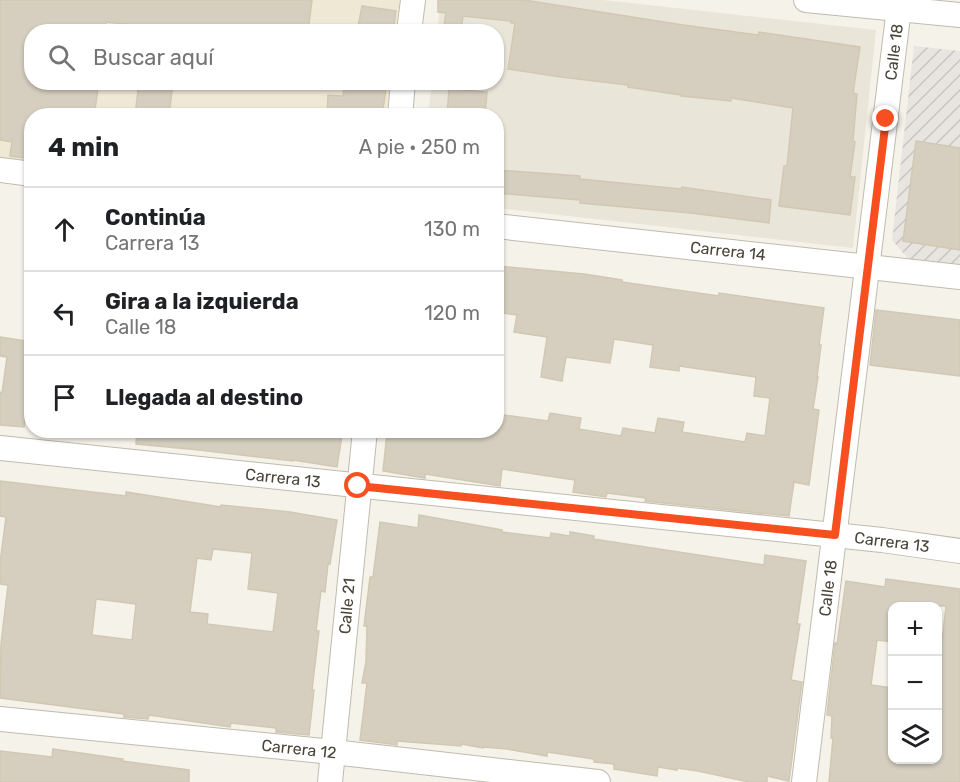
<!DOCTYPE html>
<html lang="es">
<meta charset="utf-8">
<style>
:root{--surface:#fff;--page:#f2f2f2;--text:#202124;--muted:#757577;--line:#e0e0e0}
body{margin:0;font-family:Rubik,sans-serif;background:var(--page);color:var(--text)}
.controls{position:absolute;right:18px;bottom:18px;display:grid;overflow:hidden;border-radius:12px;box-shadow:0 2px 4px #0004}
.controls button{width:54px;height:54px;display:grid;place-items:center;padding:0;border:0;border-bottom:2px solid var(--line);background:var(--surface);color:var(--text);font:30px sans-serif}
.stop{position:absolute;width:18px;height:18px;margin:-14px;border:4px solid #f74f20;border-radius:50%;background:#fff}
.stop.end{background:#f74f20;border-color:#fff;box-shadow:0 2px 6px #0008}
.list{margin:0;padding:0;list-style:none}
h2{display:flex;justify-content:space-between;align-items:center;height:78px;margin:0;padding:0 24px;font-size:26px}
h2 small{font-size:20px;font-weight:400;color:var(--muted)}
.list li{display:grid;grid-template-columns:39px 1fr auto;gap:18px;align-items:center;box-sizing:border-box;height:84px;padding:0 24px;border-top:2px solid var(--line)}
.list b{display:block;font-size:22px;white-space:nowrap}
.list p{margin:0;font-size:20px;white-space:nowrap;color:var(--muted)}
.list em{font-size:20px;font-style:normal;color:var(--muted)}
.icon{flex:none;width:33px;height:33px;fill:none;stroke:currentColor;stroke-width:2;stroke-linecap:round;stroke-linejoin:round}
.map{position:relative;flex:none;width:960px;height:782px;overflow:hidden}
.search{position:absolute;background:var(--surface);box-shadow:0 2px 4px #0004;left:24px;top:24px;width:480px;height:66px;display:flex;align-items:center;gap:15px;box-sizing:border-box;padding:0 21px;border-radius:24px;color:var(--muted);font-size:22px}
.panel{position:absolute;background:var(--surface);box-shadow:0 2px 4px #0004;left:24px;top:108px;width:480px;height:330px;border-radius:24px}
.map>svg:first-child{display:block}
</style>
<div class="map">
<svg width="960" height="782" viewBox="0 0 960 782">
<defs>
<pattern id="industrial-furrows" width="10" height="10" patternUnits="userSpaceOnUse" patternTransform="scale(1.5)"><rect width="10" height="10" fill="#e8e4df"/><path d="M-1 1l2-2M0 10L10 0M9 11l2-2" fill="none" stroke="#c8c5c0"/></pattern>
</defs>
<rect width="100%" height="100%" fill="#f5f2ea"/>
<!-- residential -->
<polygon fill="#e9e5d8" points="441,0 603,0 876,30 853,248 497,208 496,116 428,116 432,83 496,82 496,32 437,31"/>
<!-- industrial -->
<polygon fill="url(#industrial-furrows)" points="914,46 960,51 960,268 912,263 892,240"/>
<!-- education -->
<polygon fill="#eee8d5" points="0,0 400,0 396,31 32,32 32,82 390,83 387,115 32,116 31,163 0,159"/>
<!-- building -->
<g fill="#d6cfc0" stroke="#d1c8b3" stroke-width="1.5" fill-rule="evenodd">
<polygon points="0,0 312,0 308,32 169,32 169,29 106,22 105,32 32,32 32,82 99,82 94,116 32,116 32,159 10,156 12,142 0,140"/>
<polygon points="438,0 524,0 683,25 758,35 759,32 860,47 853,93 857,94 853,141 855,142 850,177 855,177 850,215 779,206 784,166 787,166 793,108 731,98 731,101 681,96 681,95 628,87 628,85 561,77 508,69 515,23 511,23 511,21 463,16 461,32 443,32 446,13 438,12"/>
<polygon points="362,6 396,11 393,32 357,32"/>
<polygon points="139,82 173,82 169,116 135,116"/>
<polygon points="345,82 387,82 382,116 327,116 328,95 343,96"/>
<polygon points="449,89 487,92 485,116 447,116"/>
<polygon points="916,141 960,148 960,250 903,241"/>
<polygon points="496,170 580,176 580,179 681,189 682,187 771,200 769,223 691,213 580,203 580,200 496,193"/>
<polygon points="496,266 584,274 622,280 622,282 719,296 719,293 824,308 819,345 821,345 817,377 818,377 813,409 819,410 809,485 794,482 789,516 645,501 646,498 607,493 606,497 573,492 575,480 502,469 500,486 425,474 425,478 383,471 387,433 413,436 413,430 496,430 496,414 548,421 550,413 581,418 579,429 621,436 623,428 655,433 658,418 684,422 682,432 745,442 747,433 765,436 770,398 754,396 756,377 679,366 679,371 650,367 653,345 614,339 610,363 566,357 562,381 541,377 547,337 514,332 517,315 496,312"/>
<polygon points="876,310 960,320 960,376 870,365"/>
<polygon points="0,337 32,342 32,374 24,427 0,425 0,392 2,393 7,357 0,356"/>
<polygon points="137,430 317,430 342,435 337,467 293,460 293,461 199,450 136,444"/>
<path d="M0 481 126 496V492L221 507V505L290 512 337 520 330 564H328L325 592 321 591 316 631H319L312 690H314L309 735 276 732V728L231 723 230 727 149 715 148 719 124 717V714L0 698 1 644 8 585 0 584V563L6 517 0 516ZM213 549 252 553 248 589 278 593 273 632 207 624 208 614 190 612 197 558 211 560ZM96 599 136 604 132 640 92 635Z"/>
<polygon points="419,515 502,530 502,532 550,538 551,533 570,536 570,532 594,536 593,539 764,565 765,555 806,561 797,624 800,624 791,680 802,682 789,781 767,776 767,782 749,782 698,771 677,768 677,770 658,767 657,776 614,769 614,764 594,762 594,759 547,752 547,756 507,749 484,747 483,748 461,744 461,746 397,741 397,745 360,740 367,683 362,683 366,662 367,626 364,626 370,577 373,577 380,522 418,528"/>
<path d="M886 579 960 589V782H829L833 738H831L832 716 827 715 835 643 837 644 846 581 885 587ZM892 606H946L938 679V759H892V688L871 685 877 640 892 642Z"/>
<polygon points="53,749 123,759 122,761 189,770 189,782 0,782 0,751 52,757"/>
</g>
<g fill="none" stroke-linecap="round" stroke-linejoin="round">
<!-- minor casing -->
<g stroke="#c0bbad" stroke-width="26">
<g id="minor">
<polyline points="806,0 960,15"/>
<polyline points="409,32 413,0"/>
<polyline points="400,116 403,82"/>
<polyline points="0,170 32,174"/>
<polyline points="496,226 960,277"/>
<polyline points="0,448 882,540 960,551"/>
<polyline points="0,719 333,752 598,782"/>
<polyline points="330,782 365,430"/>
<polyline points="804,782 900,0"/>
</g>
</g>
<!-- minor -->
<use href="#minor" stroke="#fff" stroke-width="24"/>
</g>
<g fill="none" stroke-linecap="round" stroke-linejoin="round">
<!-- route -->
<polyline stroke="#f74f20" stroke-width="8" points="358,486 835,535 886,119"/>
</g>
<g text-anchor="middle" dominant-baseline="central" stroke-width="4.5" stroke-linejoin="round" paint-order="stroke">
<!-- street labels -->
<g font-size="16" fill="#494438" stroke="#fff">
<text transform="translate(894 52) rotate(-83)">Calle 18</text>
<text transform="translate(728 251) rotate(6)">Carrera 14</text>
<text transform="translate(283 478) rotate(6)">Carrera 13</text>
<text transform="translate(892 542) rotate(7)">Carrera 13</text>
<text transform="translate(828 588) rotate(-83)">Calle 18</text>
<text transform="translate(347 606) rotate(-85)">Calle 21</text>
<text transform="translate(299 749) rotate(6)">Carrera 12</text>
</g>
</g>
</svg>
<div class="controls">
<button>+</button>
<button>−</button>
<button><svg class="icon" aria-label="layers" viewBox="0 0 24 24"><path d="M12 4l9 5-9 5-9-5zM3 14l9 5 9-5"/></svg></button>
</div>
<div class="stop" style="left:358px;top:486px"></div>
<div class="stop end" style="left:886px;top:119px"></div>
<div class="search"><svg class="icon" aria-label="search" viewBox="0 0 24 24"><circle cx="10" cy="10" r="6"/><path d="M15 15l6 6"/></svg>Buscar aquí</div>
<section class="panel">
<h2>4 min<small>A pie · 250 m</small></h2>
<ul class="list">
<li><svg class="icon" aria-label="ahead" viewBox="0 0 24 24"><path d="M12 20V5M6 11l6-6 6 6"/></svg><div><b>Continúa</b><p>Carrera 13</p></div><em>130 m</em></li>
<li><svg class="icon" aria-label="left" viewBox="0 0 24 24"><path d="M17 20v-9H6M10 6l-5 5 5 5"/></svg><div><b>Gira a la izquierda</b><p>Calle 18</p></div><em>120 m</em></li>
<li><svg class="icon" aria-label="arrive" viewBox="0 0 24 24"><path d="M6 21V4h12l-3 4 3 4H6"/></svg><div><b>Llegada al destino</b></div></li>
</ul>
</section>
</div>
